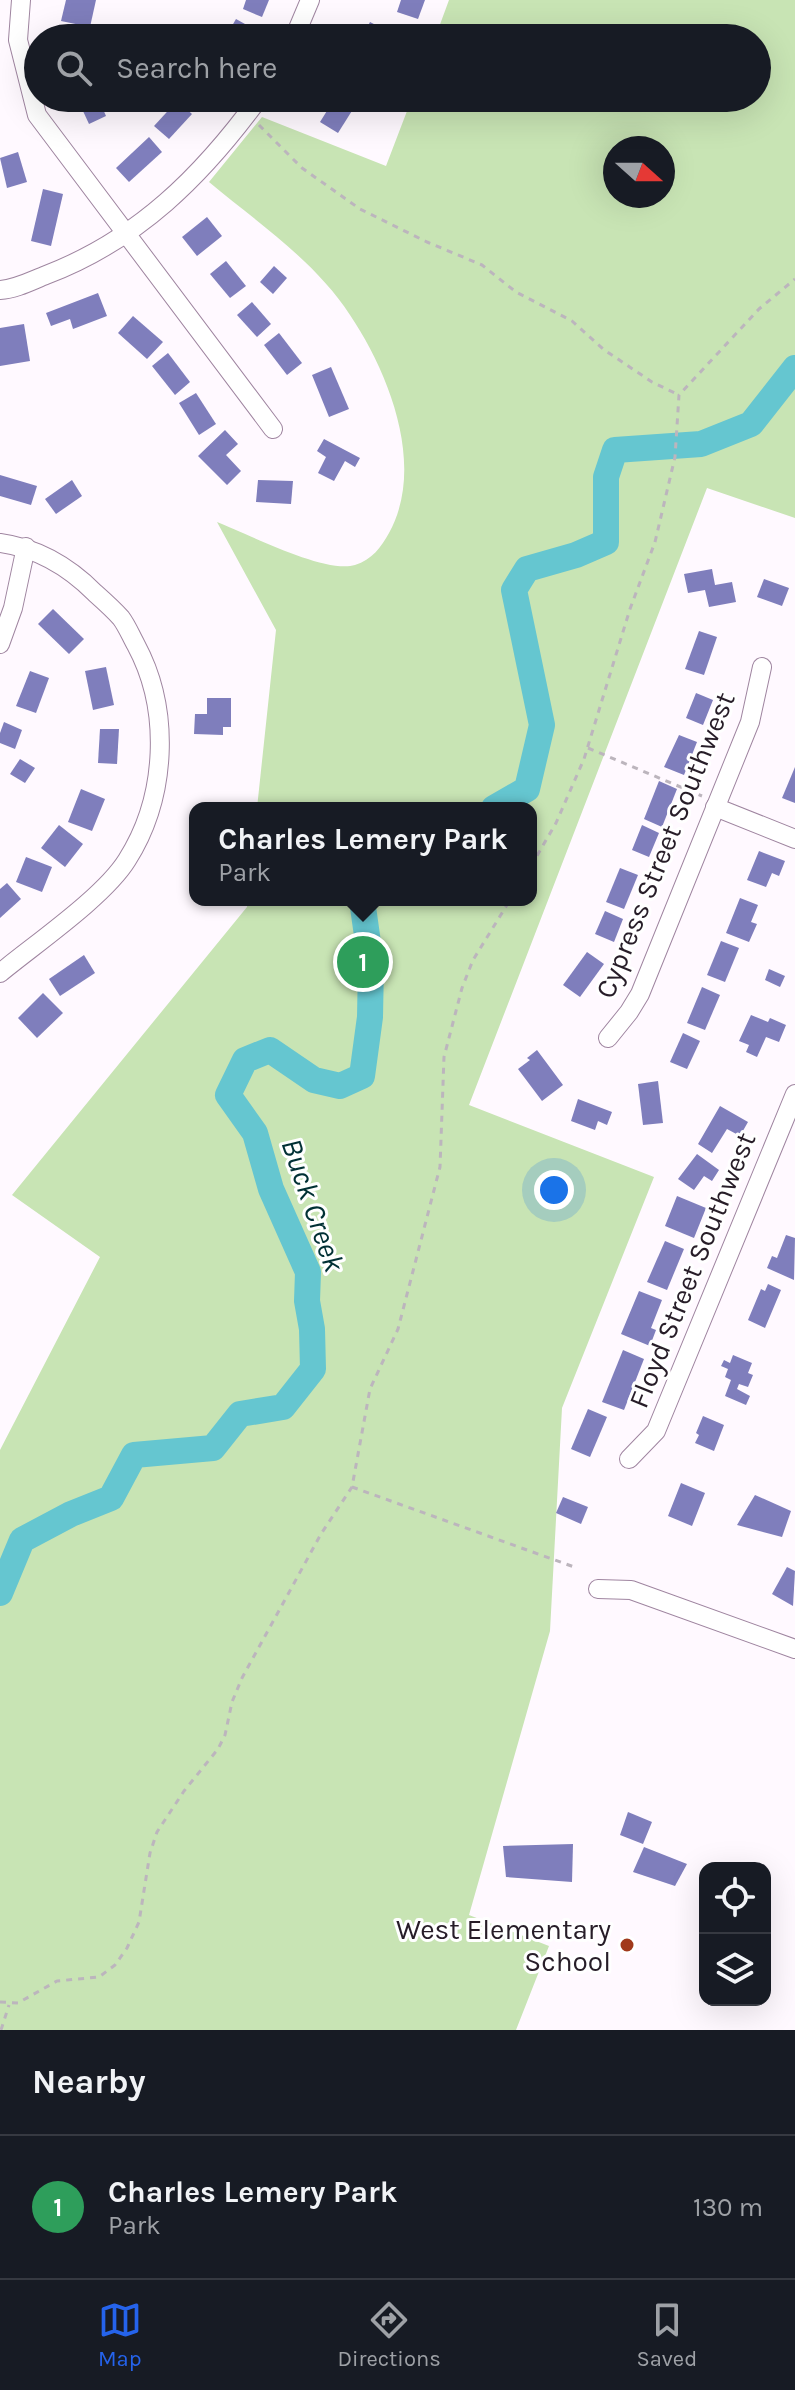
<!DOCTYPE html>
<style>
:root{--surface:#171b24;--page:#242831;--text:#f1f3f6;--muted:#9ea1a6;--line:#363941;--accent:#2563eb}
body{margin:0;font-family:Karla,sans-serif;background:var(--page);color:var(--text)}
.controls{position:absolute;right:24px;bottom:24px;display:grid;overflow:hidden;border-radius:16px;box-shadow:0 8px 32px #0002}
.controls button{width:72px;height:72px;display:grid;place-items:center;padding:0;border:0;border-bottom:2px solid var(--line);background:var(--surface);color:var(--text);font:40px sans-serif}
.compass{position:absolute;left:603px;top:136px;width:72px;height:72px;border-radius:50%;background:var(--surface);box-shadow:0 8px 32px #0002;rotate:111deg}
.you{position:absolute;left:554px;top:1190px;width:28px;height:28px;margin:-20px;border:6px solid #fff;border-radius:50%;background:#1a73e8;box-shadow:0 0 0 12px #1a73e833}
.badge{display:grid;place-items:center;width:52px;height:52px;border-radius:50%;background:var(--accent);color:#fff;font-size:26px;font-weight:700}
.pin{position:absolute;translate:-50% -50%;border:4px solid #fff;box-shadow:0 2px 8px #0006}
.popup{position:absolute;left:189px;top:802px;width:348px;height:104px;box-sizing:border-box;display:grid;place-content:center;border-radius:16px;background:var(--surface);filter:drop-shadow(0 2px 6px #0005);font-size:26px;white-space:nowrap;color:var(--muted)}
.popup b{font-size:30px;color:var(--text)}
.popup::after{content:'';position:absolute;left:50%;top:100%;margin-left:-16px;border:16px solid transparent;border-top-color:var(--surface)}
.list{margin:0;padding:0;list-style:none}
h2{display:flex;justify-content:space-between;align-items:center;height:104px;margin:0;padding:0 32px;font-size:34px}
h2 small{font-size:26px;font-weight:400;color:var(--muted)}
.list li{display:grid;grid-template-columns:52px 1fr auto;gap:24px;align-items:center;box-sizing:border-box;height:144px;padding:0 32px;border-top:2px solid var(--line)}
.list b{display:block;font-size:30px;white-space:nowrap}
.list p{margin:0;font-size:26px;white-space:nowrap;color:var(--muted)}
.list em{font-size:26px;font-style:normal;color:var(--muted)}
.icon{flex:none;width:44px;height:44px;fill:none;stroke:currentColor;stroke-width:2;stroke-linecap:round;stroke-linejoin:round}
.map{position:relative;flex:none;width:795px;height:2030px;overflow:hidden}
.search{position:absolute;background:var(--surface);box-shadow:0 8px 32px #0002;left:24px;right:24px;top:24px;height:88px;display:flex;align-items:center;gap:20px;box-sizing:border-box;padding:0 28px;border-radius:44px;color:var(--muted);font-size:30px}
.sheet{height:248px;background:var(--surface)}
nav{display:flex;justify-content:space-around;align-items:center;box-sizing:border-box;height:112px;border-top:2px solid var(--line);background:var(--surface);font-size:22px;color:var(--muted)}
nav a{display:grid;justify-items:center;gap:4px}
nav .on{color:var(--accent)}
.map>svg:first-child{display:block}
</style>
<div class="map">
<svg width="795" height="2030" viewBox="0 0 795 2030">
<rect width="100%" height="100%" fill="#fff9ff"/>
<!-- green -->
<path fill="#c8e4b4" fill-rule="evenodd" d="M449 0H795V518L707 488 469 1105 654 1177 562 1408 550 1631 469 1915 549 1946 516 2030H4L0 2029V1450L100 1257 12 1195 247 907 248 900H531V808H257L276 630 217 522C248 534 325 574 355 565 372 560 381 547 389 533 426 466 389 373 350 315 315 261 258 223 209 182L262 117 386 166 412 98H757V38H435ZM615 148H663V196H615Z"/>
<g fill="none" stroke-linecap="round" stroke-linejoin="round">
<!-- river -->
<g stroke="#65c6d0" stroke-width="26">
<polyline points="494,808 527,789 542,725 514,590 527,569 576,555 606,542 606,477 615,450 701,444 751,424 795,368"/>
<polyline points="0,1593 22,1540 71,1514 111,1498 134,1455 213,1448 240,1414 283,1407 313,1369 312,1329 307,1301 308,1272 271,1189 255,1133 228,1095 245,1060 270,1050 314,1080 340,1086 362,1076 370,1017 371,964 362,900"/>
</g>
</g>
<!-- building -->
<g fill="#7f7ebc">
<polygon points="66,0 96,0 90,27 61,21"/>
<polygon points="246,0 269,0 262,17 243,9"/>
<polygon points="401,0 425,0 418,19 397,12"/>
<polygon points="236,19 254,29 249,38 225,38"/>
<polygon points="370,22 401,38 362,38"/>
<polygon points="77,98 98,98 106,116 89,124"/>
<polygon points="335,98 360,98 338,133 320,122"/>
<polygon points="177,101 192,114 169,139 154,126"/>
<polygon points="149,137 162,152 129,182 116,168"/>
<polygon points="18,152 27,182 7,188 0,158"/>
<polygon points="43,189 63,194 51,246 31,241"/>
<polygon points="207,217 222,236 197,256 182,237"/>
<polygon points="226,261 246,286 230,298 210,274"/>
<polygon points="274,266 287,278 273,294 260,282"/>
<polygon points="98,293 107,316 73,329 70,319 51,326 46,313"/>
<polygon points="252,302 271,324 257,337 237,315"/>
<polygon points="133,316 163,342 147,359 118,333"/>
<polygon points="24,324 30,361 0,366 0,328"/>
<polygon points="279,333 302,363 287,375 264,345"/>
<polygon points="168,353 190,382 175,395 152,366"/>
<polygon points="331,367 349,409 329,417 312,375"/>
<polygon points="196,393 216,424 199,435 179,403"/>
<polygon points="225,430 238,444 226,455 241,471 227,485 198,456"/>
<polygon points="324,439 360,458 355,467 345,461 334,481 318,473 326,457 317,451"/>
<polygon points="0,475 37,486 31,505 0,496"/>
<polygon points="72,480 82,496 56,514 45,499"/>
<polygon points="258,480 293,481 291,504 256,502"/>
<polygon points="712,569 715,585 732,582 736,602 709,607 705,590 688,593 684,574"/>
<polygon points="764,579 789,588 782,606 757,597"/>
<polygon points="53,609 84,639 69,654 38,624"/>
<polygon points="699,631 717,637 704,675 685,669"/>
<polygon points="106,667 114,705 93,710 85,671"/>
<polygon points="30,671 49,678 36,713 16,706"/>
<polygon points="696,693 713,700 703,725 686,718"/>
<polygon points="207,698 231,698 231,727 223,727 223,735 194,734 195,714 207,714"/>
<polygon points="4,722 22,730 15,749 0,743 0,733"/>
<polygon points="100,729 119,729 117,764 98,763"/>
<polygon points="679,735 697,742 684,775 664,767"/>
<polygon points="20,759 35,768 25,783 10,774"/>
<polygon points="795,767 795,803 782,798"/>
<polygon points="659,781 677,789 662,827 644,819"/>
<polygon points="81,789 105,799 92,831 68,822"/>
<polygon points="59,825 83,844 65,867 41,848"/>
<polygon points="642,825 659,833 649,857 632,850"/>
<polygon points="759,851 785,861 779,876 772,873 766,887 747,880"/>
<polygon points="26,857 52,867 42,892 16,882"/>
<polygon points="620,868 638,875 624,909 606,902"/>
<polygon points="7,883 21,899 0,918 0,889"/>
<polygon points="740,898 758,905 751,922 757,924 749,942 726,933"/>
<polygon points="605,911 623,919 614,942 595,934"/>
<polygon points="721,941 739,948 725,982 707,975"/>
<polygon points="587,952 604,964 580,997 563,985"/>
<polygon points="84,955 95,973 60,996 49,979"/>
<polygon points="769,969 785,976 780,987 765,980"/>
<polygon points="702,987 720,995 705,1030 687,1023"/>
<polygon points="43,993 63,1013 37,1038 18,1018"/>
<polygon points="751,1015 768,1022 770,1018 786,1025 779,1042 766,1037 757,1057 746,1052 749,1045 739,1041"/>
<polygon points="683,1033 700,1041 687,1069 670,1062"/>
<polygon points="537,1050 563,1085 542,1101 518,1069 530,1060 527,1058"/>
<polygon points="658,1081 663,1123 643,1125 638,1084"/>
<polygon points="578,1099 612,1112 607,1125 598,1121 595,1130 571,1121"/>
<polygon points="720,1106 748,1122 740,1136 727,1129 712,1153 698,1144"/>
<polygon points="697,1154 719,1170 712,1181 704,1176 694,1190 678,1179"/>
<polygon points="677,1196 706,1208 694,1238 665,1226"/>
<polygon points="786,1235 795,1238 794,1280 767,1268 772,1256 777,1258"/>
<polygon points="665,1241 684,1249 667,1290 647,1282"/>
<polygon points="768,1284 781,1290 765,1328 748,1320 761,1289 765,1291"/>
<polygon points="639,1291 662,1300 651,1328 656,1330 650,1346 621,1334"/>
<polygon points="623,1350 644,1359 624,1410 602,1402"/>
<polygon points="733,1355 752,1363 748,1373 753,1375 748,1387 739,1384 737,1389 750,1396 746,1405 725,1396 731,1380 725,1377 728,1369 721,1366 724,1360 730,1363"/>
<polygon points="588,1409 607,1417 590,1457 571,1449"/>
<polygon points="703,1416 724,1425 714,1451 695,1443 699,1435 696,1433"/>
<polygon points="681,1483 705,1493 692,1526 668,1516"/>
<polygon points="755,1495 791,1511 782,1537 737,1525"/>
<polygon points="563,1497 588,1507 581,1524 556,1513"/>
<polygon points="787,1567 795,1571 793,1606 772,1594"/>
<polygon points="628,1812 652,1822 643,1844 620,1835"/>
<polygon points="573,1844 572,1882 506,1877 503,1846"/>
<polygon points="644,1847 687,1864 675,1886 633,1872"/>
</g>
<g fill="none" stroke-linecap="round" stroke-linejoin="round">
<!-- street casing -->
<g stroke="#9f85a0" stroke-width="20">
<g id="street">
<polyline points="21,0 18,40 37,115 273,429"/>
<polyline points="294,38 310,0"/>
<path d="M0 290C16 289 31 281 46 275 138 240 202 176 259 98"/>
<path d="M0 543C37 548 68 566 95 593 104 601 113 609 121 618 127 626 131 636 136 645 171 710 167 797 127 860 104 897 35 944 0 973"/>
<polyline points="0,644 13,608 26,547"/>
<polyline points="715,807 795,839"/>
<polyline points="608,1038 629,1012 640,994 750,722 762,667"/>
<polyline points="629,1459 656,1431 795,1094"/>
<polyline points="598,1589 631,1590 795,1649"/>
</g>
</g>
<!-- path -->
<g stroke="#bcb5bd" stroke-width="3" stroke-dasharray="6 6" stroke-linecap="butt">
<polyline points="259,125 302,168 360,209 427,242 482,265 516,292 572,321 603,349 652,382 679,395"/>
<polyline points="588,748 702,796"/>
<polyline points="531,866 556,823 584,759 630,609 655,542 675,457 679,395 759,309 795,279"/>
<polyline points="352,1487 577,1568"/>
<polyline points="0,2002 18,2003 57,1981 99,1977 115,1965 127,1948 139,1922 150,1853 157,1832 184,1791 218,1749 225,1735 232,1702 242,1678 321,1534 352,1487 370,1389 398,1329 440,1167 444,1057 462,988 473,960 510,900"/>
<polyline points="1,2030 9,2005"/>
</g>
<!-- street -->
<use href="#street" stroke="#fff" stroke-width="18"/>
</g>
<!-- markers -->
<circle fill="#a1391c" stroke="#fff" stroke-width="3" cx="627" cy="1945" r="8"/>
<g text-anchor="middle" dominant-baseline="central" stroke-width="6" stroke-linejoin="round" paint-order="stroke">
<!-- street labels -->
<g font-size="28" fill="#271d28" stroke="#fff">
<text transform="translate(665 845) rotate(-68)">Cypress Street Southwest</text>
<text transform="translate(692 1270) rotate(-68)">Floyd Street Southwest</text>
</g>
<!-- poi labels -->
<g font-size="28" fill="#271d28" stroke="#fff" text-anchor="end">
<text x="611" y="1929">West Elementary<tspan x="611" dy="32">School</tspan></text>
</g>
<!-- water labels -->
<g font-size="30" font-style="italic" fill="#003034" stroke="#fff">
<text transform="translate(313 1205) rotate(71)">Buck Creek</text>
</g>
</g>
</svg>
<div class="controls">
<button><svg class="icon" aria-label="locate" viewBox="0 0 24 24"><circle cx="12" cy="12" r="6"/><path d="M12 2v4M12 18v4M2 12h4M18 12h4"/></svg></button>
<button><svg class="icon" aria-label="layers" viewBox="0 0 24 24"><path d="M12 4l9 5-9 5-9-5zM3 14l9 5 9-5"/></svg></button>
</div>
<svg class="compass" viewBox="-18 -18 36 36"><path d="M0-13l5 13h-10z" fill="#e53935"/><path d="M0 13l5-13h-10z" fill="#9ea1a6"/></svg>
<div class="you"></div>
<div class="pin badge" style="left:363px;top:962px;background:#2e9e5b">1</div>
<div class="popup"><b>Charles Lemery Park</b>Park</div>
<div class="search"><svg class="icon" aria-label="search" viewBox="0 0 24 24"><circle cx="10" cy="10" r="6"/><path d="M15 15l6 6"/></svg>Search here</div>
</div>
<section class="sheet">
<h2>Nearby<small></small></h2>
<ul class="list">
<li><span class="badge" style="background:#2e9e5b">1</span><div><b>Charles Lemery Park</b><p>Park</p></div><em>130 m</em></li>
</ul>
</section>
<nav>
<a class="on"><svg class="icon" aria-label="map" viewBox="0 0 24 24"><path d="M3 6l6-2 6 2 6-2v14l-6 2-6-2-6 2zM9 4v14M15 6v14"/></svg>Map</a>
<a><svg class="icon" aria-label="directions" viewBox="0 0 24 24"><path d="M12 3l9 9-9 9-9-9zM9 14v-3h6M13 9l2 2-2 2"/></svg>Directions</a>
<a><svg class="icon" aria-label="saved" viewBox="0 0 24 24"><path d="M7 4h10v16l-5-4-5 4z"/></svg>Saved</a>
</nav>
